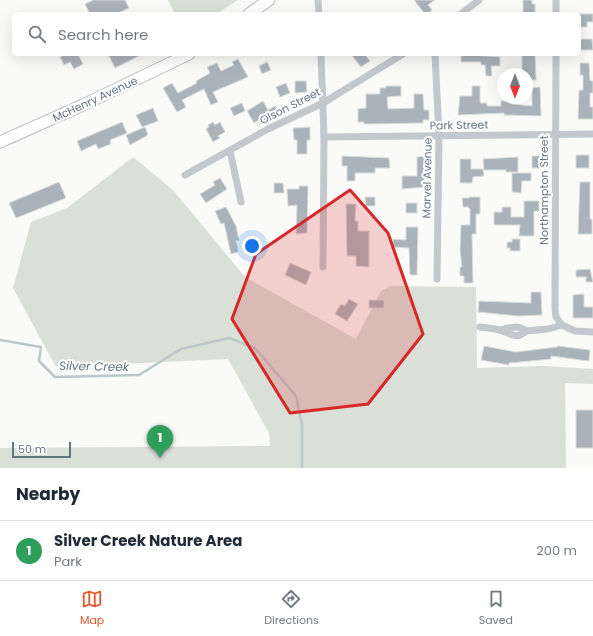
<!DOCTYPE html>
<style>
:root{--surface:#fff;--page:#f6f6f7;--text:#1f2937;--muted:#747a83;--line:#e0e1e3;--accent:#e4572e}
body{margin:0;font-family:Poppins,sans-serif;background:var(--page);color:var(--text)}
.compass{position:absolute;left:497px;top:68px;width:36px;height:36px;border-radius:50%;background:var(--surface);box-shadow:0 4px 16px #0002;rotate:180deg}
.scale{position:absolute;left:12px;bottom:10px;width:59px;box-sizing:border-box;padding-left:4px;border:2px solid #657683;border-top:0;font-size:11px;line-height:14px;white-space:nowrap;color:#657683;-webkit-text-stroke:3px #fff;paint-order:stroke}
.you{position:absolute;left:252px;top:246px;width:14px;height:14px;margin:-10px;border:3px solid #fff;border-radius:50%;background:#1a73e8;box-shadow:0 0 0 6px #1a73e833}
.badge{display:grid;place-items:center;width:26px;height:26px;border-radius:50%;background:var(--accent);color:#fff;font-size:13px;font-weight:700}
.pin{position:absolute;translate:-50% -33px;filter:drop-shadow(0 1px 2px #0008)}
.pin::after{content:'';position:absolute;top:21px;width:14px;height:12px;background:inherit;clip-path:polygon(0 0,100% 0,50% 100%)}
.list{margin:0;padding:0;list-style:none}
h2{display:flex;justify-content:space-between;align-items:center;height:52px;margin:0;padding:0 16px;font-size:17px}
h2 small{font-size:13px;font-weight:400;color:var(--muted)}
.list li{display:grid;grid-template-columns:26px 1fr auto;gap:12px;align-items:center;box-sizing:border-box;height:60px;padding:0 16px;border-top:1px solid var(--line)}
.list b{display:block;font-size:15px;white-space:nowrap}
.list p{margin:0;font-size:13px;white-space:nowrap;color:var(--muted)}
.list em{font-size:13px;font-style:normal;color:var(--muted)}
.icon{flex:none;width:22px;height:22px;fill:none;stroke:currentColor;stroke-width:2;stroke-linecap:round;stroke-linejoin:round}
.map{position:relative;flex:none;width:593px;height:468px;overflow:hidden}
.search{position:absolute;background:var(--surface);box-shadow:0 4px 16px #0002;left:12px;right:12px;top:12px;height:44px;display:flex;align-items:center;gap:10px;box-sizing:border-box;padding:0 14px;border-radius:6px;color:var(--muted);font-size:15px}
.sheet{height:112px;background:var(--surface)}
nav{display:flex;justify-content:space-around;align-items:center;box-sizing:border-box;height:56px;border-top:1px solid var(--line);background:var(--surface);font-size:11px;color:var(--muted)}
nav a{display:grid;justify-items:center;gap:2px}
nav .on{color:var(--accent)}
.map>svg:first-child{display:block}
</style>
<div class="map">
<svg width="593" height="468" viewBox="0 0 593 468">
<rect width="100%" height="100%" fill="#fafaf8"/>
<!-- green -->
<g fill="#dadfd7">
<polygon points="168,0 238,0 216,14 175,14"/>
<polygon points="133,157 173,190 245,277 356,339 381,291 390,286 476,287 477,368 544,366 593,369 593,384 565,383 566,468 0,468 0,448 270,446 269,433 228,359 56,367 13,288 31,222 67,208"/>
</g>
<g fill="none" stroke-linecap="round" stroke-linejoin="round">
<!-- stream -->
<polyline stroke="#bbc7cb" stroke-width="2.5" points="0,340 41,347 39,361 55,377 139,375 181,349 229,338 255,348 296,396 302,425 302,468"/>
</g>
<!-- building -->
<g fill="#aab3b9" stroke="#dcdcda">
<polygon points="93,0 125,0 129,8 116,14 90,14 85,4"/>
<polygon points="414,0 435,0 428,5 432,10 427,14 425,14"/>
<polygon points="523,0 532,0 532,4 535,4 535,14 523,14"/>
<polygon points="579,14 593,14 593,22 587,22 587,27 579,27"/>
<polygon points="579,39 592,39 593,50 579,50"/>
<polygon points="66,54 78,54 83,64 74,69 70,62 64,65 60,57"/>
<polygon points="108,54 143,54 115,68"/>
<polygon points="351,54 365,54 370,61 361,67"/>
<polygon points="461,54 500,57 500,66 491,66 492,76 486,76 485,65 481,65 481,62 461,62"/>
<polygon points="522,54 535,54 536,80 527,80 527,74 522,74"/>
<polygon points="238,59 248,77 213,92 218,102 211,105 204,89 182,100 186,107 177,112 163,88 172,83 178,93 197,83 196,81 210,73 207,67 217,63 221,71 234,65 232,62"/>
<polygon points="267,62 271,70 262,74 259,66"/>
<polygon points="580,63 589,63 590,81 593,81 593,93 590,93 590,107 593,107 593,119 578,119 579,90 583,90 583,75 580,75"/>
<polygon points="295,81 306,81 307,92 295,93"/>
<polygon points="286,83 290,93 280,97 276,87"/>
<polygon points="386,86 401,86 401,96 387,97 388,109 414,108 414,94 423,94 424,110 429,110 429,120 423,120 423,123 364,124 364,122 358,122 358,109 366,108 366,94 380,94 380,88 386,88"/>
<polygon points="472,86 480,86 480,103 487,103 487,106 501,106 501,101 512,101 512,104 532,106 532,88 540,87 541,116 504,115 504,113 458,115 460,96 472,96"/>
<polygon points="263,101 268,110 275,106 279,113 264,121 262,118 254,123 247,111"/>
<polygon points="242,103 245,111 234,116 230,108"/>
<polygon points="153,108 158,121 142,127 136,115"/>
<polygon points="122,122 127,133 110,140 111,144 98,149 96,144 81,151 77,141"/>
<polygon points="213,122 215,125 220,122 225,132 218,136 220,138 213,142 206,129 209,127 208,125"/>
<polygon points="145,127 148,135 130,145 126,135"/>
<polygon points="310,127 310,140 307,140 307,154 297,154 297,140 294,140 293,128"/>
<rect x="576" y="155" width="13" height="13"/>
<polygon points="342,156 389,158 390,168 375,168 375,173 355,173 355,181 347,181 347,166 342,166"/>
<polygon points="428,156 428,176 424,176 424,187 402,189 402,176 417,176 417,157"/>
<rect x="532" y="156" width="9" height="12"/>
<polygon points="518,157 518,172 506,172 506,170 484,170 483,159"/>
<polygon points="460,159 471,159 471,169 483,169 484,176 473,177 472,183 460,183"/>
<polygon points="512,173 531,173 531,181 522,181 521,193 512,192"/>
<polygon points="220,178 227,189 206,203 200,194 215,185 213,182"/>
<polygon points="59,182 66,198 16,218 9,203"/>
<polygon points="580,182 590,182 590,219 592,219 592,234 578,234"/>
<polygon points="274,183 283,183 284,193 274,193"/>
<polygon points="299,186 308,186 307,233 296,234 297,205 288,206 287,189 299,189"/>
<polygon points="365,197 375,197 375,206 366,206"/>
<polygon points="469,197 480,197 480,214 476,214 476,234 472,234 473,283 464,283 464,276 460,276 460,267 462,267 460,250 461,225 470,225 470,209 468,207 463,207 462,198 469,198"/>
<polygon points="524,201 539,201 539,211 534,211 534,236 519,236 520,225 494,225 494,212 502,212 502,207 511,207 511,217 524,217"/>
<rect x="406" y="203" width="11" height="10"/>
<polygon points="346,204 356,204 355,221 358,221 358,231 369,231 369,267 356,266 356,256 347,256"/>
<polygon points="226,207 236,226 239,240 236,241 238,252 231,254 224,223 221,224 215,211"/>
<polygon points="406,227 418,227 417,275 410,275 409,248 393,247 393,239 406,240"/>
<polygon points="512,239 520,239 520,251 510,251 510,248 507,248 507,242 512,242"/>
<polygon points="290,263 311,272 306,285 285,275"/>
<polygon points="590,269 593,282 586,282 586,277 576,277 576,270"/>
<polygon points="531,292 541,292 542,315 518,316 478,312 479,301 531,303"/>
<polygon points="584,294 584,307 593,307 593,318 573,318 573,295"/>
<polygon points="349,299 358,304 347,321 335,314 341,304 345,306"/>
<rect x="369" y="300" width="15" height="8"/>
<polygon points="484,346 516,352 557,347 558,346 590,350 589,361 551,356 551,359 509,363 509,365 481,360"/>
<rect x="576" y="410" width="17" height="38"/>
</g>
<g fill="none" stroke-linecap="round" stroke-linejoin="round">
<!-- primary casing -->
<g stroke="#b5babe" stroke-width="13">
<g id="primary">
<polyline points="249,14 269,0"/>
<polyline points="0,142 83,105 189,54"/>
</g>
</g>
<!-- minor -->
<g stroke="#c3c8cc" stroke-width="7">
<polyline points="318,0 319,14"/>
<polyline points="461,14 479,0"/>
<polyline points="556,14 556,0"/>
<polyline points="321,54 324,137 323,267"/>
<polyline points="435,54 439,136 437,279"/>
<polyline points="556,54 555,309 556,317 562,325"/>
<polyline points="324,137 593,134"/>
<polyline points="230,151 241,202"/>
<polyline points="185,175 268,129 323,103 403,54"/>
<path d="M480 327C486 328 493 328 499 330 508 332 517 341 526 331L548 329 562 325 575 331 593 332"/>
<path d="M501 330C510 327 519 325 526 331"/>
</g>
<!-- primary -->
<use href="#primary" stroke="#fff" stroke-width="11"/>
</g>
<!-- marked area -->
<path fill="#d62828" fill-opacity="0.2" stroke="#d62828" stroke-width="3" stroke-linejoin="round" d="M350 190 388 233 423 334 368 404 290 413 232 319 256 254Z"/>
<g text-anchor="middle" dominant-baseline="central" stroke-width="4" stroke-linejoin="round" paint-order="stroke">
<!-- street labels -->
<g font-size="11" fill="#657683" stroke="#fff">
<text transform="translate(95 99) rotate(-25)">McHenry Avenue</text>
<text transform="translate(290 106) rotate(-27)">Olson Street</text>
<text transform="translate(459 125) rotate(-1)">Park Street</text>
<text transform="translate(427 178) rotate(-89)">Marvel Avenue</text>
<text transform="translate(544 190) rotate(-90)">Northampton Street</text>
</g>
<!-- water labels -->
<g font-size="12" font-style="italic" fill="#60757c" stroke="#fff">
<text transform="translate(94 366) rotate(1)">Silver Creek</text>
</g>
</g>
</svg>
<svg class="compass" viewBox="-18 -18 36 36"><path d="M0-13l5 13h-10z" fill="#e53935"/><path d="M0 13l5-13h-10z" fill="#747a83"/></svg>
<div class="scale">50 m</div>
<div class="you"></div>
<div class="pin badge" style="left:160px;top:458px;background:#2e9e5b">1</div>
<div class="search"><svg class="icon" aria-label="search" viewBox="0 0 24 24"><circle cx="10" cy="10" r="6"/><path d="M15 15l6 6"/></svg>Search here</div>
</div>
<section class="sheet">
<h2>Nearby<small></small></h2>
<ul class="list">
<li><span class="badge" style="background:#2e9e5b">1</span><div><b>Silver Creek Nature Area</b><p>Park</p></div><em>200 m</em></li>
</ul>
</section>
<nav>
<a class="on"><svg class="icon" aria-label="map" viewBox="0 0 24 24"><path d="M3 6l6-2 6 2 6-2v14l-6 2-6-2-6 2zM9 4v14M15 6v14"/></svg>Map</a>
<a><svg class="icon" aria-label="directions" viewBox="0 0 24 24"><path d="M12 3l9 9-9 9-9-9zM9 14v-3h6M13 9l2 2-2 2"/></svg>Directions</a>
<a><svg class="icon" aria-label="saved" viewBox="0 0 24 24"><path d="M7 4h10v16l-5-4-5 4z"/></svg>Saved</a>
</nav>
